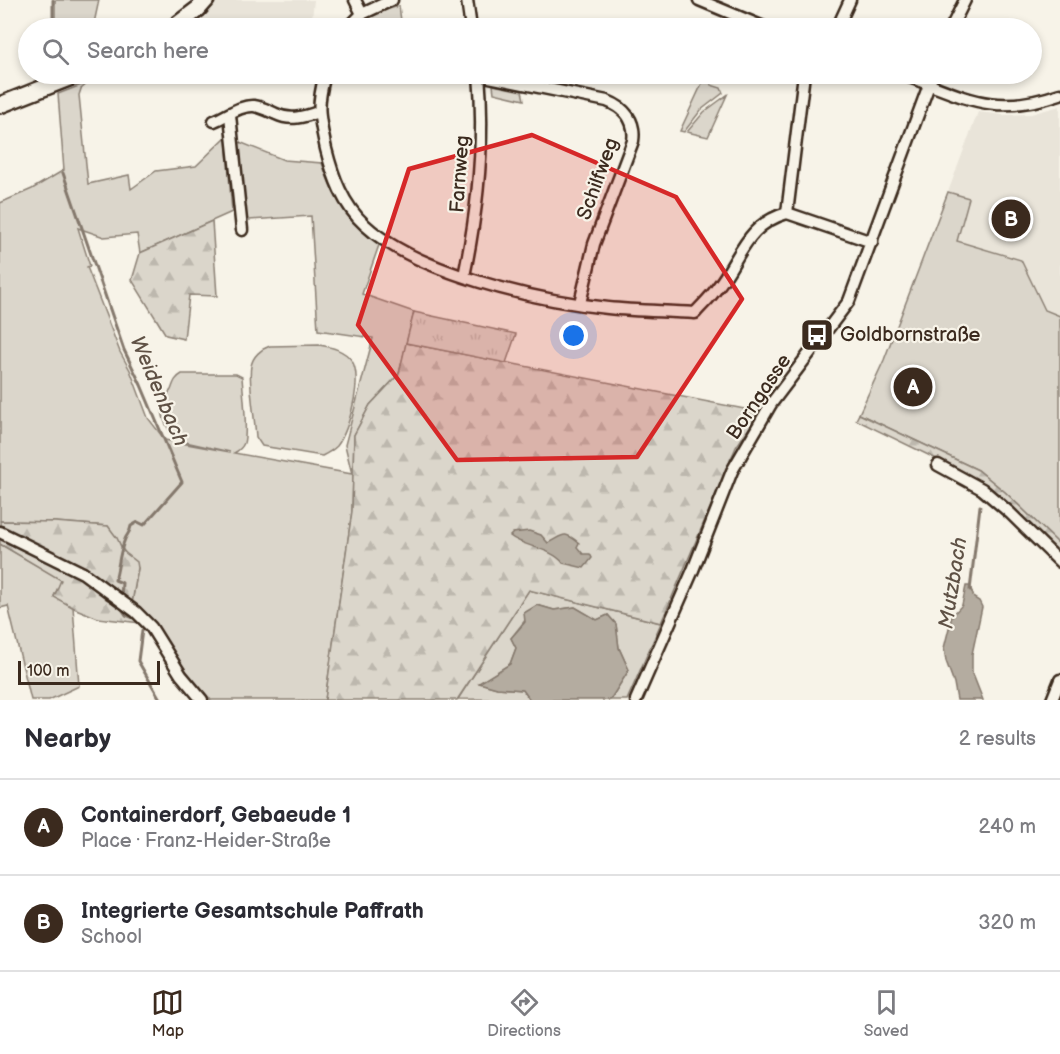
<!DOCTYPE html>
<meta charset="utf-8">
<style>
:root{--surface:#fff;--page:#f7f7f7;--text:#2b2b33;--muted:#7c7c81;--line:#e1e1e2;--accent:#3b2a1e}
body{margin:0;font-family:"Balsamiq Sans",sans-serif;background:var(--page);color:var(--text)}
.scale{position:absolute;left:18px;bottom:15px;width:142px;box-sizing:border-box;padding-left:6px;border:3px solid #3b2a1e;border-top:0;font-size:16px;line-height:21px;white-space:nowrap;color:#3b2a1e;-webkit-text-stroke:4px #f7f3e8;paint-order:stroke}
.you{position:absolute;left:574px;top:336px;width:21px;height:21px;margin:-15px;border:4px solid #fff;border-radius:50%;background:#1a73e8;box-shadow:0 0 0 9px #1a73e833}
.badge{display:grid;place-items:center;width:39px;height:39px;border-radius:50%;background:var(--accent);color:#fff;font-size:20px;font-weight:700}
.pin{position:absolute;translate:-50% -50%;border:3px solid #fff;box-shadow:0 2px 6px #0006}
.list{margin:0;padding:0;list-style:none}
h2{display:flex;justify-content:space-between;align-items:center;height:78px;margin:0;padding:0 24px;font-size:26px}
h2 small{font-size:20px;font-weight:400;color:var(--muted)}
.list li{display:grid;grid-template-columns:39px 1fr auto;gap:18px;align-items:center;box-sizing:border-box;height:96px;padding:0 24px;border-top:2px solid var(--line)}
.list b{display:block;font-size:22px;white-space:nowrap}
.list p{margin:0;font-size:20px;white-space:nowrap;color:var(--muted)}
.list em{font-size:20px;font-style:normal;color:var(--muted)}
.icon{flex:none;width:33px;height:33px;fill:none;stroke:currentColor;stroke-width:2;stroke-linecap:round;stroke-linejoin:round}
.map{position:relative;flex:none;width:1060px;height:700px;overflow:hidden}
.search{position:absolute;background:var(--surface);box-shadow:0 3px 9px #0003;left:18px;right:18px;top:18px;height:66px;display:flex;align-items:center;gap:15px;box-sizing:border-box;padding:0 21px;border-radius:33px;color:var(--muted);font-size:22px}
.sheet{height:270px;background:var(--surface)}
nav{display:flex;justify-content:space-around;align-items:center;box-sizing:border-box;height:84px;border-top:2px solid var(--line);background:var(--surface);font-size:16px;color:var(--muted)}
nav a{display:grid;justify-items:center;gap:3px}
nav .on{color:var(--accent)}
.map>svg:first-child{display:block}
</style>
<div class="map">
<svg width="1060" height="700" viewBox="0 0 1060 700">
<defs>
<pattern id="forest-firs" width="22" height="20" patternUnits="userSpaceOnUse" patternTransform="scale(1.5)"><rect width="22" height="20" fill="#dbd6cb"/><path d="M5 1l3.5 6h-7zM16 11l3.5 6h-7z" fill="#bdb8ae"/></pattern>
<pattern id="park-tufts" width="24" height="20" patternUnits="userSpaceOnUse" patternTransform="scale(1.5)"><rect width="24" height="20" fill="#dbd6cb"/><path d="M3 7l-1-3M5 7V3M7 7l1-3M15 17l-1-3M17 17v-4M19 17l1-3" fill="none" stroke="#bdb8ae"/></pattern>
</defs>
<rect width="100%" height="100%" fill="#f7f3e8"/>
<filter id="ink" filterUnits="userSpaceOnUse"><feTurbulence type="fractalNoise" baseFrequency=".0167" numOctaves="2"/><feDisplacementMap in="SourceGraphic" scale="12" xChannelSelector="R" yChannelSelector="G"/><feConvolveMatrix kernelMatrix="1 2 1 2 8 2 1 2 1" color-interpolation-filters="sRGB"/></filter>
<g filter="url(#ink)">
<!-- built -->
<g fill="#e9e4d9">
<polygon points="219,0 314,0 311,28 189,28"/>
<polygon points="1060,106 1060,316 1045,311 1021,260 957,241 968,198 948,192 978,112 1004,115 1031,114"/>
</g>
<!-- green -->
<g fill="#dbd6cb" stroke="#8b8074" stroke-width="1.5">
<polygon points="55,0 99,0 93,28 55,28"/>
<polygon points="705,77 712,80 711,85 721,88 723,93 701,110 684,132 680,131"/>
<path d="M89 82 81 89 79 95 88 184 129 175 131 189 156 171 196 166 226 137 232 212 140 253 137 234 104 237 78 228 90 266 87 267 120 352 130 370 148 418 165 440 230 452 181 441C168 434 160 417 163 402 164 397 168 394 171 390 174 382 175 378 182 374H236L242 377C243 394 248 429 244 443 242 448 238 451 234 453L352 474 345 445 373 338 318 330 311 216 249 220 247 219 237 141 284 160 322 163C334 200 348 222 379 245L362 294 414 312 399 374 370 405 354 435 352 511 325 700H211L178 661 157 626 132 603 138 568C133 561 126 555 122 548 117 540 113 533 108 526L55 522 0 521V203L32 189 64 170 58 94Z"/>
<polygon points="493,85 522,91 524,100 494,93"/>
<polygon points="727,95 708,137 687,132 704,112"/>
<polygon points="948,192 969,198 957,241 1021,260 1045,310 1060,316 1060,545 1005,492 978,470 859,414 884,360"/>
<path d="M319 345C331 347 345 350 352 361 363 379 349 430 337 446 332 451 328 453 322 456L262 446 256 437C255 420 248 380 251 366 253 356 261 349 270 346Z"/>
<polygon points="0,544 62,580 54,596 73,607 79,686 49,700 31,700 8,606 0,608"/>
<polygon points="529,590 661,623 627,700 610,700 629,670 619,648 616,624 608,615 597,620 575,607 554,610 537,605 511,638 516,648 510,664 480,683 497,688 523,690 530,700 458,699"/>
</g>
<!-- forest -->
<g fill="url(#forest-firs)" stroke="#8b8074" stroke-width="1.5">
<polygon points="212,221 217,296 189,295 184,339 166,335 132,280 140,253"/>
<polygon points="406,343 760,412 736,447 661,623 529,590 457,700 325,700 352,511 354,435 370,405 399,374"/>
<polygon points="859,414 978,470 1005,492 1060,545 1060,556 983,485 953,467 856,420"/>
<polygon points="0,521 55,522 108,526 117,538 123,551 137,562 138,568 132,603 0,530"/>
<polygon points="0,535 80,575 107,596 106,599 132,613 141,623 98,618 76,609 54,597 61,580 0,544"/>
</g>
<!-- park -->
<g fill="url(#park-tufts)" stroke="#8b8074" stroke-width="1.5">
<polygon points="399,6 402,28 367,28 359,24 375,13"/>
<polygon points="414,312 516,334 506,363 406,343"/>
</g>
<!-- water -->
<g fill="#b4aca0" stroke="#84786c" stroke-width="1.5">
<path d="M529 531 541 535 548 543C564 535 563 530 579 543L577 547 583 554H590L592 558 584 568 563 563C552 548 523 547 510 536L513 533Z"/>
<polygon points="966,586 970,586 974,598 979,601 982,607 972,654 972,672 983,700 957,700 954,683 946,661 944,648 952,616 962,605"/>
<polygon points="537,605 554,610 575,607 597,620 608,615 616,624 619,648 629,670 610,700 530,700 523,690 497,688 479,683 510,664 516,648 511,638 525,622 524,613"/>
</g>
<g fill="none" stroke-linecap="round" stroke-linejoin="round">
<!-- stream -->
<g stroke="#84786c" stroke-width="3">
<polyline points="53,28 53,0"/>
<path d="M63 173 124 350 141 385 182 482 144 525 138 522 131 526C130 533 127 534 125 539 119 553 119 567 115 580L122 583 121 596"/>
<polyline points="970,590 980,506"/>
<polyline points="122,609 126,615 134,618"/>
<polyline points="142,630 138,661 160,699"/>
</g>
<!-- street casing -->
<g stroke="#3b2a1e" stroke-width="15">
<g id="street">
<polyline points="355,0 362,14"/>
<polyline points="467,0 471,28"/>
<polyline points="699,0 766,28"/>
<polyline points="348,28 362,14 392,0"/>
<polyline points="835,28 839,24 850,0"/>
<polyline points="951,28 965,0"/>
<path d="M325 74C316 108 319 116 326 149 333 177 343 205 365 225 416 273 539 301 608 308 637 311 666 311 695 313 702 305 711 297 717 288 741 258 745 225 787 213L872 242"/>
<path d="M901 74C964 96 991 118 1060 94"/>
<path d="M479 75 607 101C625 108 636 121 633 141L594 244 580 303"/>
<polyline points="230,115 242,230"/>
<path d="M214 121C227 116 240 105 254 106 262 107 269 111 276 114 290 121 304 117 318 112"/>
<polyline points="787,213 804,74"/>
<path d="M464 276C478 209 485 142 479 74"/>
<polyline points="938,465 982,489 1010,513 1060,562"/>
<polyline points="0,532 83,573 136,612 151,627 181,675 202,700"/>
<polyline points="636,700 693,570 732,471 771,404 849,301 933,74"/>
<polyline points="1052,700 1060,680"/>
</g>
</g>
<!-- secondary casing -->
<g stroke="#3b2a1e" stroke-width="20">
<g id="secondary">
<polyline points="173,28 198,9 206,0"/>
<polyline points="0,105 79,74"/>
</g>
</g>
<!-- street -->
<use href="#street" stroke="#f7f3e8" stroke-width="10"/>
<!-- secondary -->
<use href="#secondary" stroke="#f7f3e8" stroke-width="15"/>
</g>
</g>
<!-- marked area -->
<path fill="#d62828" fill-opacity="0.2" stroke="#d62828" stroke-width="4.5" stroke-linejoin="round" d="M532 135 676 197 742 299 637 457 457 460 358 325 409 169Z"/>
<!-- icons -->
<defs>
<g id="bus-square" transform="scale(1.725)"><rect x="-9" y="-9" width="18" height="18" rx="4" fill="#3b2a1e" stroke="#f7f3e8"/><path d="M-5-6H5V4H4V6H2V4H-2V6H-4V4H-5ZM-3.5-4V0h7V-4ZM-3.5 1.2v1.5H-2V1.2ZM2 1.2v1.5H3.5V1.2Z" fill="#fff"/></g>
</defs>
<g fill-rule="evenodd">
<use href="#bus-square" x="817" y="335"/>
</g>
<g text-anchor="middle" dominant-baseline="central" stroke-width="4.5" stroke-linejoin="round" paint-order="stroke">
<!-- street labels -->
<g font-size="20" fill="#3b2a1e" stroke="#f7f3e8">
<text transform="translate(460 174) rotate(-86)">Farnweg</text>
<text transform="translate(598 179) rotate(-70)">Schilfweg</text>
<text transform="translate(759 397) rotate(-56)">Borngasse</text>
</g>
<!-- poi labels -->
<g font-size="20" fill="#3b2a1e" stroke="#f7f3e8" text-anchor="start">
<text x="840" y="335">Goldbornstraße</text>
</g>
<!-- water labels -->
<g font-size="21" font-style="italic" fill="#5f5145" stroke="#f7f3e8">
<text transform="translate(159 391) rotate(67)">Weidenbach</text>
<text transform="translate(953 583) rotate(-81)">Mutzbach</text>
</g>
</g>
</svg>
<div class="scale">100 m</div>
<div class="you"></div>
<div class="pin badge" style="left:913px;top:387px">A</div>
<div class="pin badge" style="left:1011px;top:219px">B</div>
<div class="search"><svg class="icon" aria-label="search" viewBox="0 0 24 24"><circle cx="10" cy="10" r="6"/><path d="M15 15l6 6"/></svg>Search here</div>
</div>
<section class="sheet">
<h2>Nearby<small>2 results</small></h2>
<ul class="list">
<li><span class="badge">A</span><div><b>Containerdorf, Gebaeude 1</b><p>Place · Franz-Heider-Straße</p></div><em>240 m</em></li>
<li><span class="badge">B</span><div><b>Integrierte Gesamtschule Paffrath</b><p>School</p></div><em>320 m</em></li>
</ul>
</section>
<nav>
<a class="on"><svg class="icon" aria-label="map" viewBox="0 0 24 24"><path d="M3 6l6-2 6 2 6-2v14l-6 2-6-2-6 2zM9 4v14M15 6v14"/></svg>Map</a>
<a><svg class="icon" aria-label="directions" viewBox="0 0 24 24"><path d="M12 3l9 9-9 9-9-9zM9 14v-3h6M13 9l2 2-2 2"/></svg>Directions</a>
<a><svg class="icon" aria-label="saved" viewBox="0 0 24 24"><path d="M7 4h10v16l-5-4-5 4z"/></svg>Saved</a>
</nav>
